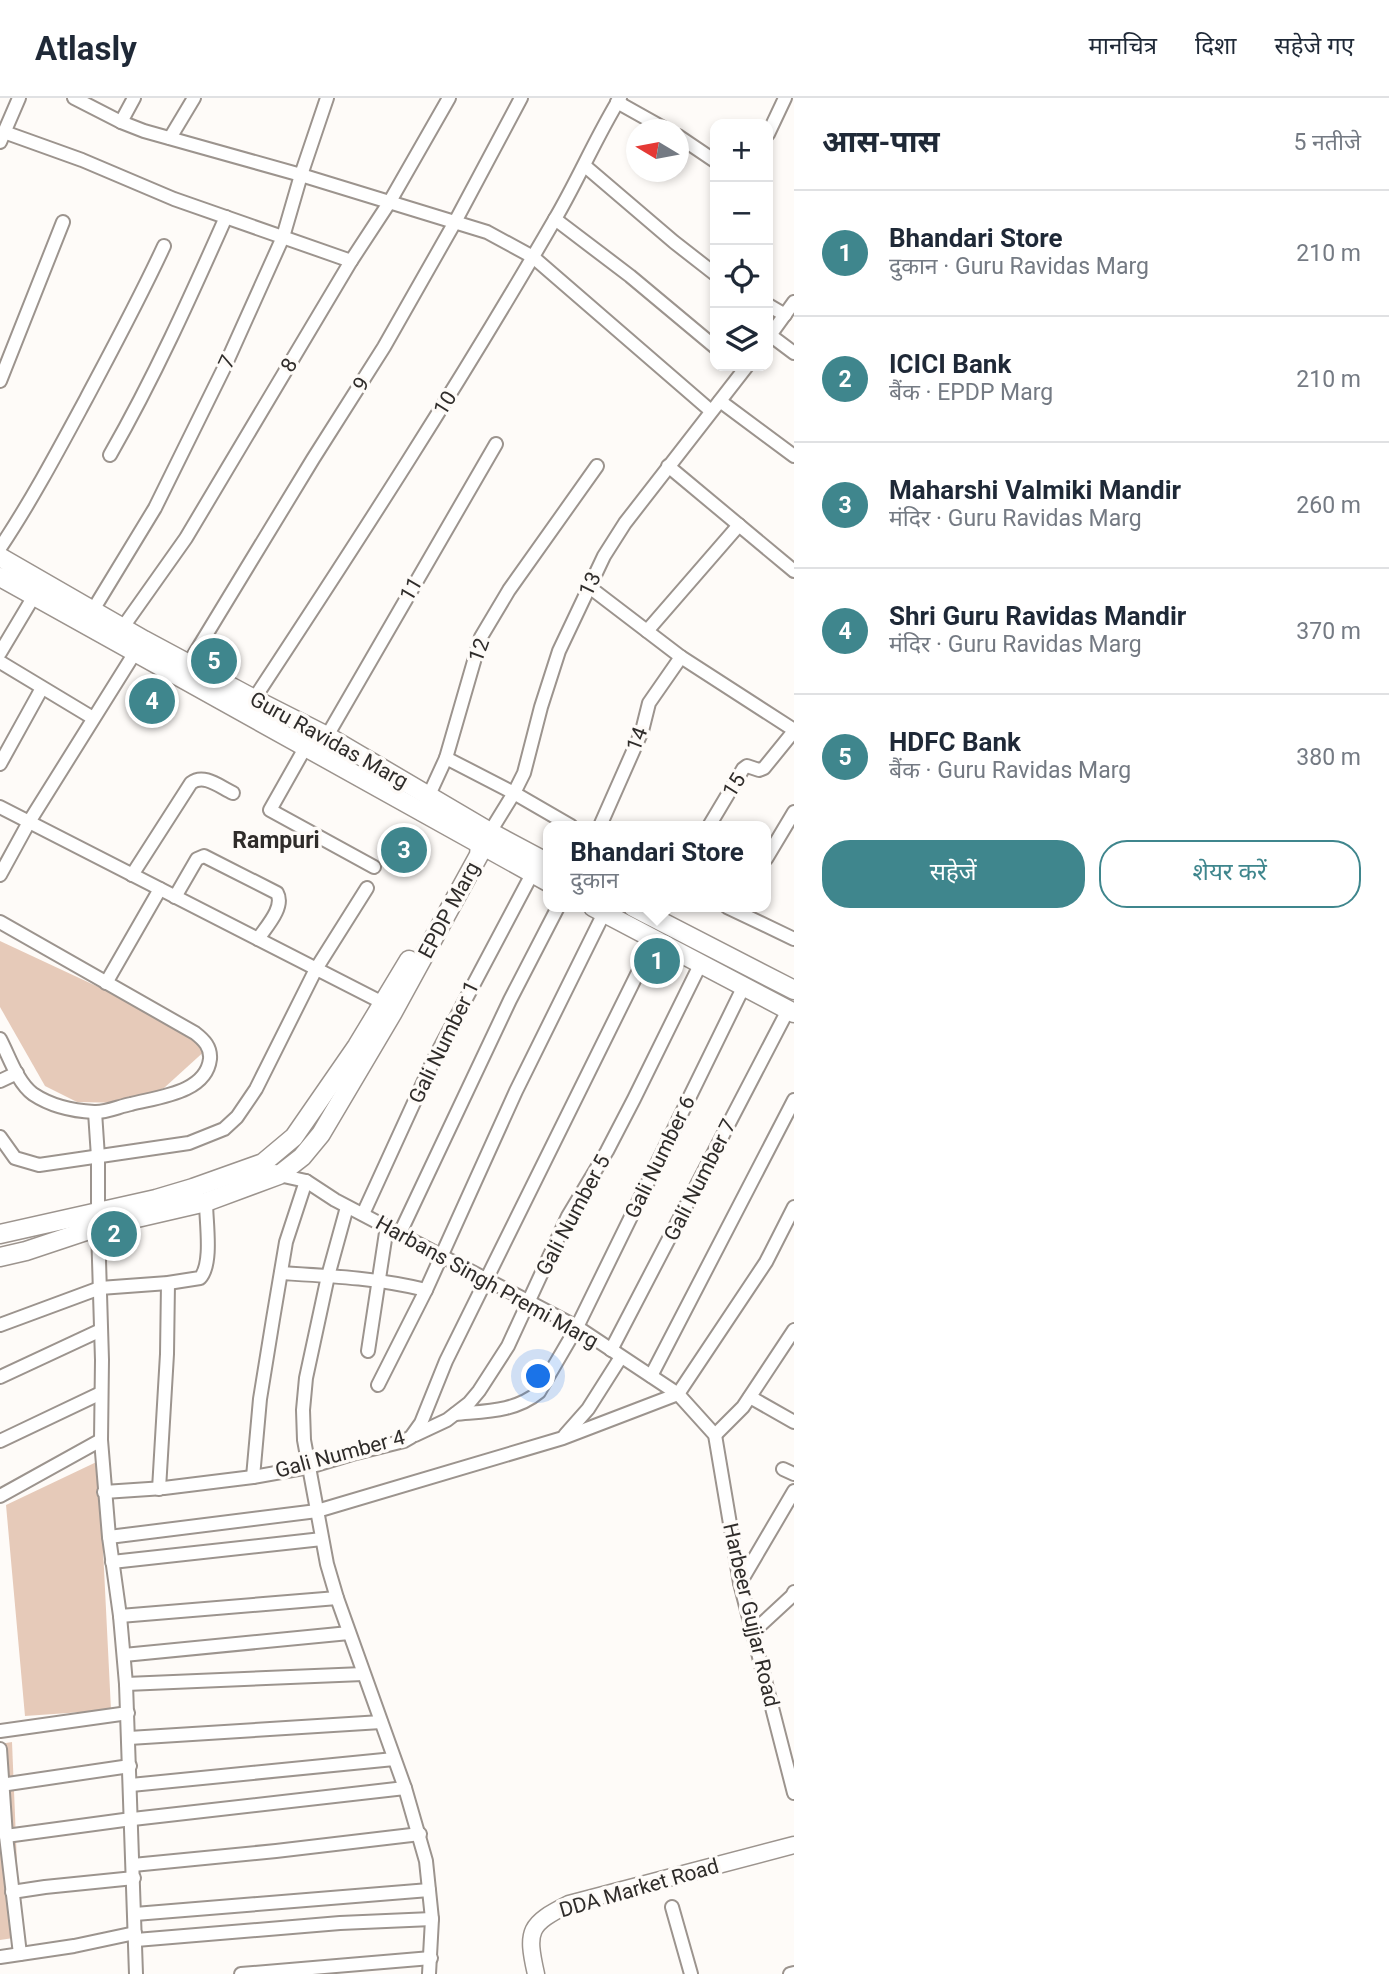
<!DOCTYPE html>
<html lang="hi">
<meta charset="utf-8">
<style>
:root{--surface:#fff;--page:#f2f2f3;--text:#1f2937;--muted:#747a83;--line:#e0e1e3;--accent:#3f868d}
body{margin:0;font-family:Roboto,"Noto Sans Devanagari",sans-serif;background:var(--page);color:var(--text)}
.controls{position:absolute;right:21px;top:21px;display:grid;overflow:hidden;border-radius:14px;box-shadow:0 4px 10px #0003}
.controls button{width:63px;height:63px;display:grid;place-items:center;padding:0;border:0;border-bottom:2px solid var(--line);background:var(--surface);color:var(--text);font:35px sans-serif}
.compass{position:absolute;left:626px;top:21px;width:63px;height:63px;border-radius:50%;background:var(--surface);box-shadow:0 4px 10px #0003;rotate:280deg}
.you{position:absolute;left:539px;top:1279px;width:24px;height:24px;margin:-18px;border:5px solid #fff;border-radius:50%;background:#1a73e8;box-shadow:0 0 0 10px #1a73e833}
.badge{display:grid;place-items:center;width:46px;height:46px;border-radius:50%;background:var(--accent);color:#fff;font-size:23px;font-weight:700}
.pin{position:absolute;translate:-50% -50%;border:4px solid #fff;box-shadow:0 2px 7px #0006}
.popup{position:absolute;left:543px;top:723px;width:228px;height:91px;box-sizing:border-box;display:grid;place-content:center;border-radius:14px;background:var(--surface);filter:drop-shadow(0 2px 5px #0005);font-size:23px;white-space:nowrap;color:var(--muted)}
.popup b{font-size:26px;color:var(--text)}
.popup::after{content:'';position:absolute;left:50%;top:100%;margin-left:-14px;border:14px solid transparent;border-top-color:var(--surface)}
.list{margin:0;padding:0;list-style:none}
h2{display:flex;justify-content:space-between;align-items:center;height:91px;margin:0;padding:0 28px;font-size:30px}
h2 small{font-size:23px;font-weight:400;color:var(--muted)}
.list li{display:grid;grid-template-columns:46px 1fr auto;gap:21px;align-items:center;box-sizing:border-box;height:126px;padding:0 28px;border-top:2px solid var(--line)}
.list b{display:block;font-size:26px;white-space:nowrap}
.list p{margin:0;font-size:23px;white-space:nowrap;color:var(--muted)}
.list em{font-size:23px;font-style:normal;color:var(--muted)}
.actions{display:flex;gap:14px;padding:21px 28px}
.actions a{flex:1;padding:16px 0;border:2px solid var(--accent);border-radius:28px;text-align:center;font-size:24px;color:var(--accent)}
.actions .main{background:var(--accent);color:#fff}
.icon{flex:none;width:38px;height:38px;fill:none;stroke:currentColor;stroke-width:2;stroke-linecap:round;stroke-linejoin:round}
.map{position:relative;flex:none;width:794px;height:1876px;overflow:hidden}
header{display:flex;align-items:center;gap:42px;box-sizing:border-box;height:98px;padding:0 35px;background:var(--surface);border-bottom:2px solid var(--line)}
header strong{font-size:33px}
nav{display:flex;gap:38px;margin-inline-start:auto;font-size:24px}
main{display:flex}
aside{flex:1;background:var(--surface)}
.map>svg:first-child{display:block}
</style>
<header>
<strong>Atlasly</strong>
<nav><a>मानचित्र</a><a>दिशा</a><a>सहेजे गए</a></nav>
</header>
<main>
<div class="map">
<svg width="794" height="1876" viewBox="0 0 794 1876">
<rect width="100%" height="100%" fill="#fefbf8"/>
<!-- green -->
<g fill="#e6cab9">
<polygon points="0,843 122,900 208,950 164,990 126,1005 77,1004 45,988 0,909"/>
<polygon points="107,1359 103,1451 111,1612 25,1618 6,1407"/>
<polygon points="12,1644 20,1839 0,1842 0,1646"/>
</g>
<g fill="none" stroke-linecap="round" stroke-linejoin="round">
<!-- minor casing -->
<g stroke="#9c948e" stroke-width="16">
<g id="minor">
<polyline points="74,0 121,24 144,33 301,77 487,134 533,159 711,313"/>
<polyline points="617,4 667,32"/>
<polyline points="121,24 134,0"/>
<polyline points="4,34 82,62 174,101 351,163"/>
<polyline points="768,36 785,0"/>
<polyline points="678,38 715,63"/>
<polyline points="170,40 194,0"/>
<polyline points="0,44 19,0"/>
<polyline points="585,68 674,144 715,176"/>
<polyline points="555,121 630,178 715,249"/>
<polyline points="768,207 785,217"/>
<polyline points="770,237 794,255"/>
<polyline points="768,240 794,204"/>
<polyline points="0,283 63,124"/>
<polyline points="720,303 794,358"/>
<path d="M110 357C154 280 190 200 226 119"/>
<polyline points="668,368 794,473"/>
<path d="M0 450C32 402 59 351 86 301 113 250 140 200 164 148"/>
<polyline points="588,488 681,559 794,632"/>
<polyline points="93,512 155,410 225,268 283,139 301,77 327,0"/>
<polyline points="123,529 186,440 351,163 389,105 449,0"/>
<polyline points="647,533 739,427"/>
<polyline points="0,555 34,498"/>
<polyline points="0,564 93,620"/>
<polyline points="189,565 313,361 384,249 455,124 521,0"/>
<path d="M254 601C358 443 460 285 555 121 578 82 596 39 620 0"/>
<polyline points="327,638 496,346"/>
<polyline points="305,650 270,712 374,769"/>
<polyline points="446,660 514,695 571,728"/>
<polyline points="0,666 42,590"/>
<polyline points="429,697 446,660 481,539 509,492 597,368"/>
<polyline points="0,709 389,908"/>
<polyline points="600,728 642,633 649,605 681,559"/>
<polyline points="709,728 743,671 747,668 759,672 764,670 794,633"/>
<polyline points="490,734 514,695 524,675 541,609 559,553 604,458 625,425 747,268"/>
<polyline points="766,761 794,714"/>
<polyline points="0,777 29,724 139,548"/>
<path d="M132 777 191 685C204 675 220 689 233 695"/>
<path d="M175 799 197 761 204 758 277 795C285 809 266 829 258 841"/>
<polyline points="727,809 794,841"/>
<path d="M0 824 195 935C204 942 211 949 210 961 206 995 158 999 131 1006 120 1008 105 1015 94 1014 74 1013 51 1008 33 996 17 984 9 958 0 941"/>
<polyline points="106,885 160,791"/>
<polyline points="0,983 17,975"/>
<polyline points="95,1014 98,1059 98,1129 102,1262 101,1342 109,1439 120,1518 126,1586 136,1876"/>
<polyline points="0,1039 15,1060 39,1067 189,1045 224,1031 237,1019 256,991 316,871 367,790"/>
<polyline points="275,1073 279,1077 306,1083 335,1102 577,1229 678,1296 715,1337 740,1485 794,1695"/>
<polyline points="347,1109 328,1178 306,1280 303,1312 304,1342 327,1466 337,1500 405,1690 426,1763 432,1821 429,1876"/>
<polyline points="363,1116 433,963 532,776"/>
<polyline points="400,1135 510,902 558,809"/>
<path d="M281 1175C331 1178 377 1180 426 1192"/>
<path d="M0 1227 100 1190 168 1185 200 1180C213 1166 206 1124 206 1104"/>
<polyline points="611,1252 788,912"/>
<polyline points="368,1253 387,1128"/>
<polyline points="651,1278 794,1002"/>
<polyline points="0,1279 101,1232"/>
<polyline points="378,1287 426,1192 516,993 604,815"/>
<polyline points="750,1299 794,1324"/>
<path d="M455 1316C485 1313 515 1314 539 1294L577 1229 743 890"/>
<polyline points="415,1337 447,1322 469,1305 479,1293 508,1248 568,1118 607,1053 634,1001 701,865"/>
<polyline points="565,1337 588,1311 621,1259"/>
<polyline points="715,1337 743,1309 794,1232"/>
<polyline points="0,1343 101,1295"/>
<polyline points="783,1371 794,1376"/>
<polyline points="253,1379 260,1301 273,1221 286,1144 306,1083"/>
<polyline points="159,1391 167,1256 168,1185"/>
<polyline points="104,1394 164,1390 253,1379 309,1369 352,1356 404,1343 411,1339 421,1325 446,1263 655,840"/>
<polyline points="0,1398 101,1342"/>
<polyline points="109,1439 317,1413 563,1340 678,1296 766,1164 794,1109"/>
<polyline points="112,1464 322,1441"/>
<polyline points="740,1485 794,1393"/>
<polyline points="120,1518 337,1500"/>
<polyline points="753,1534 792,1498 794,1494"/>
<polyline points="124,1557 349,1535"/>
<polyline points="126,1586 363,1576"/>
<polyline points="0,1633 128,1615"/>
<polyline points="129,1640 381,1624"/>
<polyline points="0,1651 6,1738 20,1856"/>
<polyline points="1,1687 130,1668"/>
<polyline points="131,1687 394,1661"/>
<polyline points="6,1738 124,1722 405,1690"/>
<polyline points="133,1767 276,1753 420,1736"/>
<polyline points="12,1794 45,1789 134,1780"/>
<polyline points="672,1809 691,1876"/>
<polyline points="135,1816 429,1792"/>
<polyline points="136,1842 340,1825 432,1821"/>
<polyline points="0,1859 74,1848 135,1835"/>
<polyline points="241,1876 431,1860"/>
<polyline points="790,1876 794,1875"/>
</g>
</g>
<!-- tertiary casing -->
<g stroke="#9c948e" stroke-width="19">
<path id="tertiary" d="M536 1876C526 1832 529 1826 569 1806L794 1747"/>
</g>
<!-- secondary casing -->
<g stroke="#9c948e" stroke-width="21">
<g id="secondary">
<polyline points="0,459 144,542 254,601 327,638 490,734 548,765"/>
<polyline points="0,479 548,784"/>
<polyline points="593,809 794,915"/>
<polyline points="633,809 794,892"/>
<polyline points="0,1136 156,1101 193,1090 263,1065 294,1039 357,948 409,862"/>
<polyline points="0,1159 26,1153 98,1129 206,1104 279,1077 302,1059 321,1036 392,916 479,757 480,747"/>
</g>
</g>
<!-- minor -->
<use href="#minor" stroke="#fff" stroke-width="12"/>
<!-- tertiary -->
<use href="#tertiary" stroke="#fff" stroke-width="16"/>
<!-- secondary -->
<use href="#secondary" stroke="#fff" stroke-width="18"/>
</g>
<g text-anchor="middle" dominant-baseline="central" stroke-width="7" stroke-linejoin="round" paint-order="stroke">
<!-- street labels -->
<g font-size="21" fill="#2f2c2a" stroke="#fefbf8">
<text transform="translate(227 264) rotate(-65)">7</text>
<text transform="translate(289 267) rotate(-59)">8</text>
<text transform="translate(361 286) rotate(-57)">9</text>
<text transform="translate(445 305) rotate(-58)">10</text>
<text transform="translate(590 486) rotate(-64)">13</text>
<text transform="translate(411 491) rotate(-60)">11</text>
<text transform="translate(479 552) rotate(-70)">12</text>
<text transform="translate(637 641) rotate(-69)">14</text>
<text transform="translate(329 642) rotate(29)">Guru Ravidas Marg</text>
<text transform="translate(734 687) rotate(-58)">15</text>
<text transform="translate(449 812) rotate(-62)">EPDP Marg</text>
<text transform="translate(444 944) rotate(-64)">Gali Number 1</text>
<text transform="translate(660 1059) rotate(-64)">Gali Number 6</text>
<text transform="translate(700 1082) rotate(-63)">Gali Number 7</text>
<text transform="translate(573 1117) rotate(-62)">Gali Number 5</text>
<text transform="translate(487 1184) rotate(29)">Harbans Singh Premi Marg</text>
<text transform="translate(340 1356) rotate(-15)">Gali Number 4</text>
<text transform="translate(751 1517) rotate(77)">Harbeer Gujjar Road</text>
<text transform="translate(639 1790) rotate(-16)">DDA Market Road</text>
</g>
<!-- neighbourhood labels -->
<g font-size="23" font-weight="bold" fill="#2f2c2a" stroke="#fefbf8">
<text x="276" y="742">Rampuri</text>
</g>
</g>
</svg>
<div class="controls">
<button>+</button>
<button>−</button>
<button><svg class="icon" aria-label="locate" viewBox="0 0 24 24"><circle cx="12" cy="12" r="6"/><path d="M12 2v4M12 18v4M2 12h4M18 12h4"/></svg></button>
<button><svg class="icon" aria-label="layers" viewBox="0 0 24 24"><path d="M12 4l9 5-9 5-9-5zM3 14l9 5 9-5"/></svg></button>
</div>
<svg class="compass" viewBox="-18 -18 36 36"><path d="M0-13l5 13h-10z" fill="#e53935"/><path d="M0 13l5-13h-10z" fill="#747a83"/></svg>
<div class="you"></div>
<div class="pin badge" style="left:657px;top:863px">1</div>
<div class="popup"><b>Bhandari Store</b>दुकान</div>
<div class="pin badge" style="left:114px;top:1136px">2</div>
<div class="pin badge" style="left:404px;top:752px">3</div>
<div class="pin badge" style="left:152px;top:603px">4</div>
<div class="pin badge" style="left:214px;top:563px">5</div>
</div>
<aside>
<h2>आस-पास<small>5 नतीजे</small></h2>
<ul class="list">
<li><span class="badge">1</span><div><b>Bhandari Store</b><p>दुकान · Guru Ravidas Marg</p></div><em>210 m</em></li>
<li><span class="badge">2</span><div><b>ICICI Bank</b><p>बैंक · EPDP Marg</p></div><em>210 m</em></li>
<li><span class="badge">3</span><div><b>Maharshi Valmiki Mandir</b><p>मंदिर · Guru Ravidas Marg</p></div><em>260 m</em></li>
<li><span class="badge">4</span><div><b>Shri Guru Ravidas Mandir</b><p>मंदिर · Guru Ravidas Marg</p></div><em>370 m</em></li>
<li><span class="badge">5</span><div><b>HDFC Bank</b><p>बैंक · Guru Ravidas Marg</p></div><em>380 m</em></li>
</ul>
<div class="actions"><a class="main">सहेजें</a><a>शेयर करें</a></div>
</aside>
</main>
